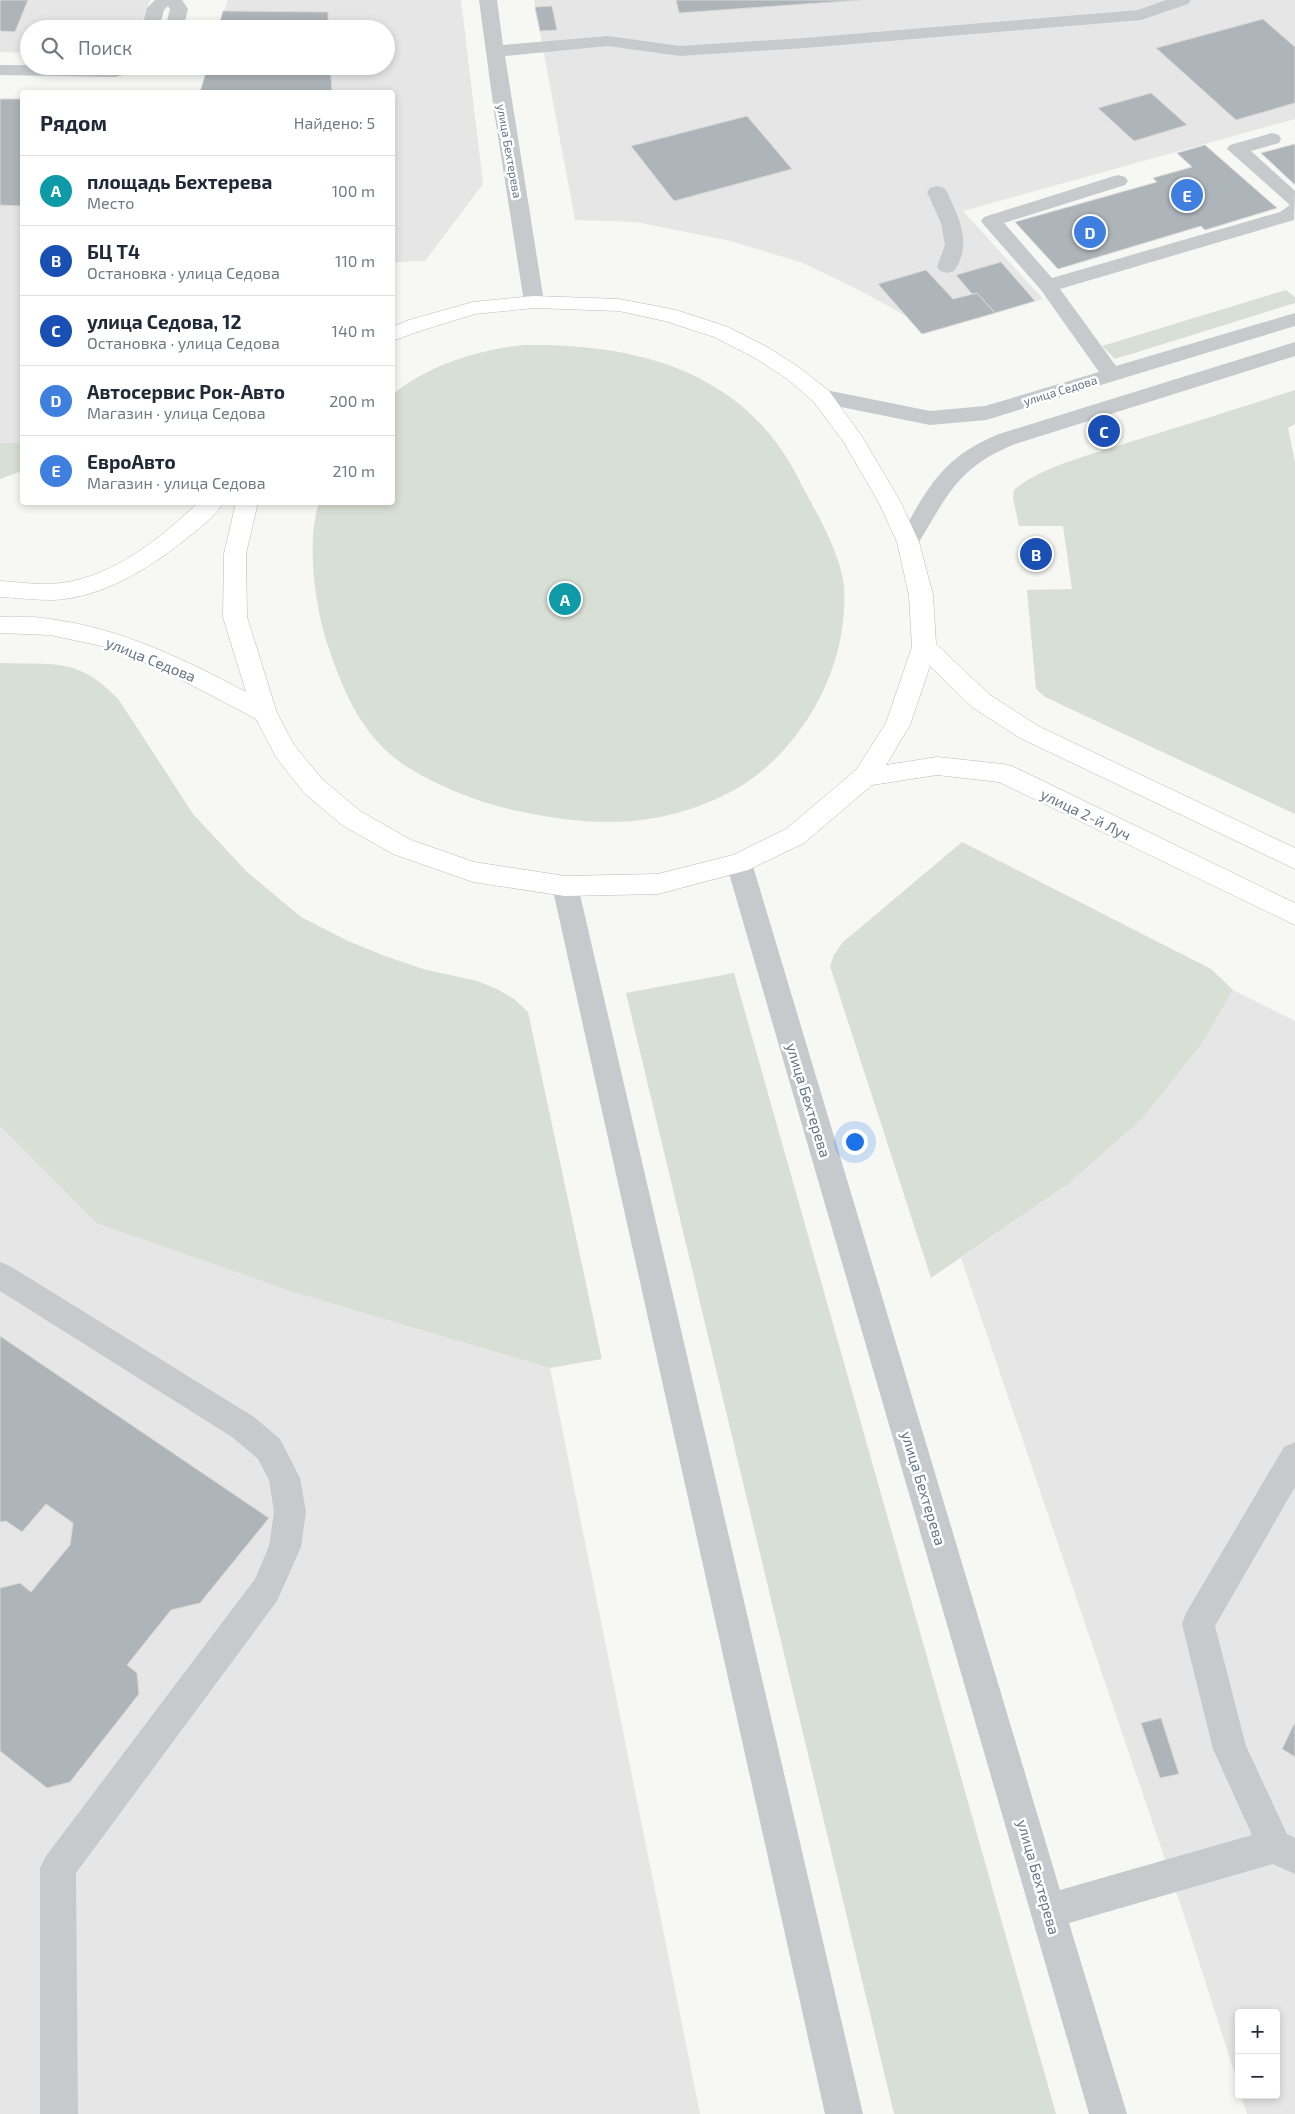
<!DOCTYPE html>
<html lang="ru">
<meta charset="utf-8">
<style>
:root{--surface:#fff;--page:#f2f2f3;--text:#1f2937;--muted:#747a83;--line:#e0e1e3;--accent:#7c3aed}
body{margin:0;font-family:"Exo 2",sans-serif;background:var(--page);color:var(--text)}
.controls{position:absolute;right:15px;bottom:15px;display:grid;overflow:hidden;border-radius:5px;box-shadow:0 2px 8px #0003}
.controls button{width:45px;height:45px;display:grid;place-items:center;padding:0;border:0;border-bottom:1px solid var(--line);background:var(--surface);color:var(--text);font:25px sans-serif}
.you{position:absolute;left:854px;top:1141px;width:18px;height:18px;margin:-12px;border:4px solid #fff;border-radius:50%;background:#1a73e8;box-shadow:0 0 0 8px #1a73e833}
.badge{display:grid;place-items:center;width:32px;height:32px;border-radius:50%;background:var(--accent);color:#fff;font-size:16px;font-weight:700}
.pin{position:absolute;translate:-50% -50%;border:2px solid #fff;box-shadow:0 1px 5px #0006}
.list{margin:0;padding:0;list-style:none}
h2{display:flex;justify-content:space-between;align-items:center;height:65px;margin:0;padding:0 20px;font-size:21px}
h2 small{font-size:16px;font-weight:400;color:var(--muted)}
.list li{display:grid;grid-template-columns:32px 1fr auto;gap:15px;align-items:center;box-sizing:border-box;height:70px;padding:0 20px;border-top:1px solid var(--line)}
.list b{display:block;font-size:19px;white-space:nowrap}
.list p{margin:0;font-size:16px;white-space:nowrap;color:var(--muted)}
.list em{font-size:16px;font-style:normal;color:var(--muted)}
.icon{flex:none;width:28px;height:28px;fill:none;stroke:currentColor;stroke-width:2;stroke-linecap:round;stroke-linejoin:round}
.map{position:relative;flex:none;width:1295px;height:2114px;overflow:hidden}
.search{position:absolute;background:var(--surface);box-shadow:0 2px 8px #0003;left:20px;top:20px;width:375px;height:55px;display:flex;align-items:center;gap:12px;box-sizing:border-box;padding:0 18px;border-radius:28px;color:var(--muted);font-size:19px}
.panel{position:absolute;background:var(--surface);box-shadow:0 2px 8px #0003;left:20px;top:90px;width:375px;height:415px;border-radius:5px}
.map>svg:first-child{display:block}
</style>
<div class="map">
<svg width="1295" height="2114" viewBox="0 0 1295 2114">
<rect width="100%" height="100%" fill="#f7f7f4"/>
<!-- built -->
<g fill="#e5e6e5">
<polygon points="0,0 150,0 141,24 136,29 29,29 29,53 0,52"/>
<polygon points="228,0 461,0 483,184 425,261 393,262 392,92 200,92 208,66 386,66 386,29 218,29"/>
<polygon points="534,0 1295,0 1295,119 963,211 1043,299 922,334 906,316 859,290 803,263 731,241 636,222 575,220"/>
<rect x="0" y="99" width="22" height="344"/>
<polygon points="1233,990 1295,1021 1295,2114 1247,2114 1241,2095 1276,2095 1276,2013 1239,2013 1239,2087 1186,1921 961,1258 1068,1184 1142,1119 1203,1042"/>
<polygon points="0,1126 96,1223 293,1292 550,1368 700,2114 0,2114"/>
</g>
<!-- green -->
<g fill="#d8dfd4">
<polygon points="1286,290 1295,297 1295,303 1115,359 1102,346"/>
<path d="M523 345C635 343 744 370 798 478 814 509 842 554 844 588 848 656 815 726 763 770 733 796 688 813 648 819 599 827 532 817 484 802 456 793 412 774 390 754 357 725 342 687 328 646 315 607 306 542 319 503L392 502 393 394C431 364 476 351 523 345Z"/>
<path d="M1295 390V424L1288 428 1295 462V814L1045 697 1036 689 1027 590 1072 589 1063 526H1019L1013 498 1014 490C1039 467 1097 453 1130 442 1185 425 1240 408 1295 390Z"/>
<polygon points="0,443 22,443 22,471 0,479"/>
<path d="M0 663C54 665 79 657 119 700L193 814 247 872 301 917 348 941 385 956 423 969 477 981 497 989 514 999 528 1012 602 1359 550 1368 293 1292 96 1223 0 1126Z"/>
<polygon points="962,842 1211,969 1233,990 1203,1042 1142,1119 1068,1184 931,1278 830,966 834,955 842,943"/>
<polygon points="734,973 1056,2114 894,2114 626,993"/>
</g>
<!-- building -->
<g fill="#adb5bb" stroke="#d8d9d6">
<polygon points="0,0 28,0 15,32 0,31"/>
<polygon points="676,0 861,0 679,13"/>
<polygon points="552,6 557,30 540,31 535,7"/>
<polygon points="223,11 328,12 328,29 218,29"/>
<polygon points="1263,19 1295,47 1295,103 1236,120 1156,48"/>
<polygon points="208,66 330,66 332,92 200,92"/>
<polygon points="1151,93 1187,125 1134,141 1098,108"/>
<polygon points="0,99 22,99 22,206 0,205"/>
<polygon points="747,116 792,169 674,201 631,146"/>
<polygon points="1295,144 1295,184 1294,184 1261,153"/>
<polygon points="1205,145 1277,208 1205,230 1201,226 1058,269 1015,222 1157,182 1153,178 1192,167 1177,153"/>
<polygon points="1001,262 1035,301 995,313 977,293 972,294 956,275"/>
<polygon points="926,270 953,299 977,293 995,313 922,334 878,284"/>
<polygon points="0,1336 269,1518 200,1603 171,1610 127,1665 137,1673 139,1694 70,1782 47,1788 0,1751 0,1588 20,1583 31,1592 70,1545 73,1523 46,1504 22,1532 6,1521 0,1522"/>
<polygon points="1161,1718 1179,1774 1160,1778 1141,1723"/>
<polygon points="1295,1722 1295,1757 1282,1749"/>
</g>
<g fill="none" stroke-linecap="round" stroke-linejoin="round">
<!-- major casing -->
<g stroke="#b7bbbf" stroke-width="1">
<g id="major">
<path d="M534 296 619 299 676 310 728 327 769 348 800 368 829 391 863 438 900 501 919 542 933 595 936 644 990 695 1038 726 1295 848V869L1020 738 972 707 930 666 910 725 886 765 937 757 1003 764 1012 766 1295 903V925L999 782 937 775 872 785 804 843 748 870 658 894 565 896 473 882 393 854 342 825 304 793 276 757 256 719 205 692 153 666 102 646 50 635 0 633V617C17 617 33 616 50 619 120 628 184 659 246 692L223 617 224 554 236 502H258L246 554 247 617 277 713 294 745 322 779 360 811 411 840 474 862 565 876 658 874 733 855 786 829 856 770 886 723 912 647 909 595 897 542 878 501 843 441 813 401 786 378 755 358 714 337 665 321 619 311 534 308 475 314 423 330 392 341V327L409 320 473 302Z"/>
<path d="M199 502H224C214 518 196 531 182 542 145 571 102 597 54 600 36 600 18 598 0 597V581C20 582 41 586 61 583 115 576 160 538 199 502Z"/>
</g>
</g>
<!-- minor -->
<g fill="#c6cacd" fill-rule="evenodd">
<polygon points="155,0 182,0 188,9 183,29 165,29 170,9 168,6 164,10 159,29 141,29 147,8"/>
<polygon points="479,0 497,0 503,45 608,36 680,46 805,38 1138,10 1166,0 1191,0 1188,4 1141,20 805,48 680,56 608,46 505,56 544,302 541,306 534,308 527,306 524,302 494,111"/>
<polygon points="0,65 149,66 146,70 115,77 0,75"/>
<polygon points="1272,133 1279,135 1281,139 1279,143 1251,151 1295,191 1294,220 1060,289 1116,366 1295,313 1295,326 986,420 930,425 821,403 813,401 810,396 813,391 821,389 930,411 985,406 1099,372 1041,290 984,225 981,221 984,217 1111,177 1118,175 1125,177 1128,181 1125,185 1004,223 1052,278 1280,212 1290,205 1227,149 1230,145"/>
<path d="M937 186 944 188 947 192C959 219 973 243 954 271L947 273 940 271 937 267 945 245 941 223 927 192 930 188Z"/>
<path d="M1295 342V356L1015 444C956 468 947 497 916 547L908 550 900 547 897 542C927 490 940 458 999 434Z"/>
<polygon points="739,853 748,856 752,863 1060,1890 1252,1835 1213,1749 1182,1624 1186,1613 1284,1447 1295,1442 1295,1487 1215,1626 1246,1746 1287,1834 1295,1838 1295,1874 1273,1864 1069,1923 1127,2114 1089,2114 726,863 730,856"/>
<polygon points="565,876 574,879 578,886 863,2114 825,2114 552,886 556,879"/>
<polygon points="0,1262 10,1266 254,1417 280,1439 300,1478 306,1512 301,1547 277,1601 76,1873 78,2114 40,2114 40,1868 46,1856 255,1579 269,1546 274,1512 269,1480 258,1459 232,1437 0,1291"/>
</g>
<!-- major -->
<use href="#major" fill="#fff" fill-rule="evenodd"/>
</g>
<g text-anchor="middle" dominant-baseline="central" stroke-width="5" stroke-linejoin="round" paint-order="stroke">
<!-- far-street labels -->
<g font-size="12" fill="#647686" stroke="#fff">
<text transform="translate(510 151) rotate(80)">улица Бехтерева</text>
<text transform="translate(1060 390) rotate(-17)">улица Седова</text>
</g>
<!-- street labels -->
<g font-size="15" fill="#647686" stroke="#fff">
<text transform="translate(151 659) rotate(22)">улица Седова</text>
<text transform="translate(1086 814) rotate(26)">улица 2-й Луч</text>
<text transform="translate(809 1100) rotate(73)">улица Бехтерева</text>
<text transform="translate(924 1488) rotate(73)">улица Бехтерева</text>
<text transform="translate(1039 1877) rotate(74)">улица Бехтерева</text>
</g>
</g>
</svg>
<div class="controls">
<button>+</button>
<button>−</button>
</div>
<div class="you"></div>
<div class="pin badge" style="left:565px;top:599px;background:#0f9aa8">A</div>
<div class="pin badge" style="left:1036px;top:554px;background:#1a4fb4">B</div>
<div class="pin badge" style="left:1104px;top:431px;background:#1a4fb4">C</div>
<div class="pin badge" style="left:1090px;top:232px;background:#3f7fe0">D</div>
<div class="pin badge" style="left:1187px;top:195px;background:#3f7fe0">E</div>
<div class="search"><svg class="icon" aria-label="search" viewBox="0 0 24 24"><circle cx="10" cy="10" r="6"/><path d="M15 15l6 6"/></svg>Поиск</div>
<section class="panel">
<h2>Рядом<small>Найдено: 5</small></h2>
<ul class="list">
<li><span class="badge" style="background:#0f9aa8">A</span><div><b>площадь Бехтерева</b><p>Место</p></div><em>100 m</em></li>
<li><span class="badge" style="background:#1a4fb4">B</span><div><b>БЦ Т4</b><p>Остановка · улица Седова</p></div><em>110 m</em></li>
<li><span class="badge" style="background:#1a4fb4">C</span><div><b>улица Седова, 12</b><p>Остановка · улица Седова</p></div><em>140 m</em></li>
<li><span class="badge" style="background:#3f7fe0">D</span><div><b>Автосервис Рок-Авто</b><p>Магазин · улица Седова</p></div><em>200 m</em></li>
<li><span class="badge" style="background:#3f7fe0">E</span><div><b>ЕвроАвто</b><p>Магазин · улица Седова</p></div><em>210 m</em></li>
</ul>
</section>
</div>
